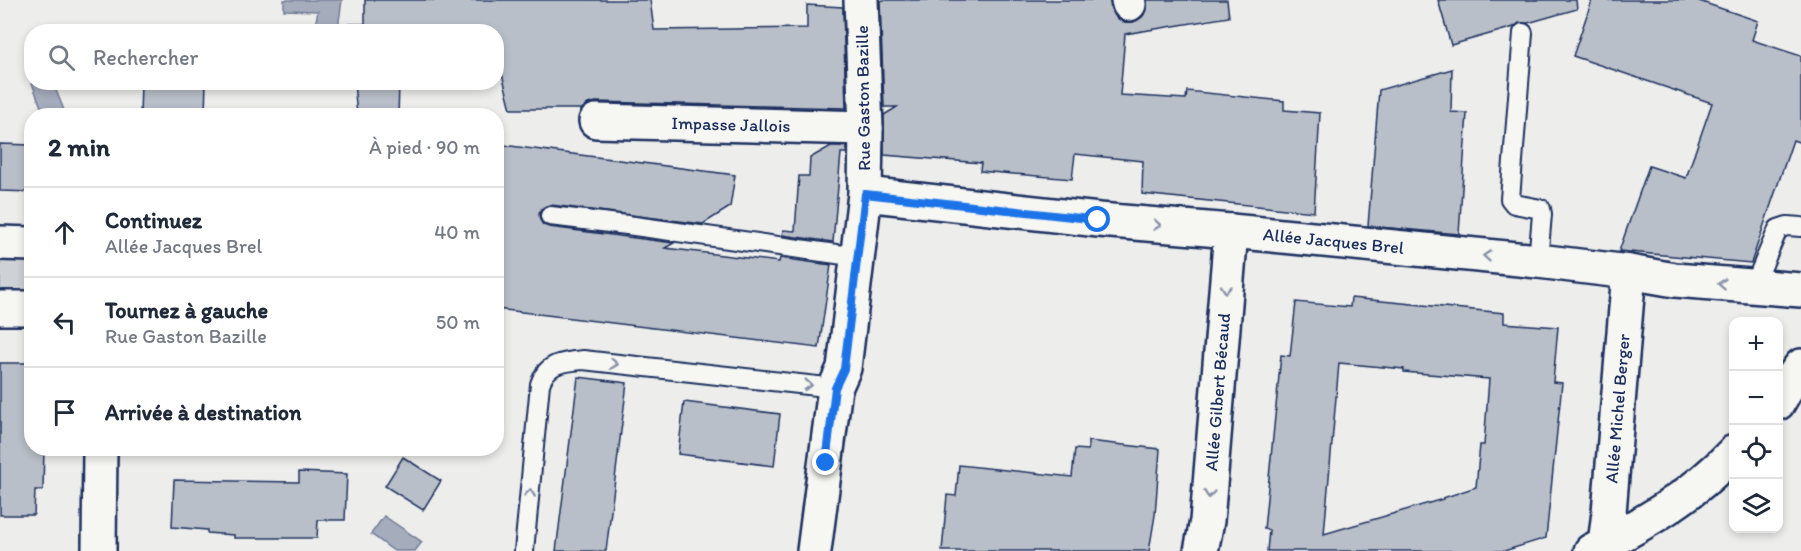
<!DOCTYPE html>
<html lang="fr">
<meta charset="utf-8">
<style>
:root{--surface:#fff;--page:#f2f2f3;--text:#1f2937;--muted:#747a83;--line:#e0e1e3}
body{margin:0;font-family:Itim,sans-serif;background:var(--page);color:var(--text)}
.controls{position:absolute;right:18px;bottom:18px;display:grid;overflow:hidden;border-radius:12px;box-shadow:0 3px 9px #0003}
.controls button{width:54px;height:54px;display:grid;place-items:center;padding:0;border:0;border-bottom:2px solid var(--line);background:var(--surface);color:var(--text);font:30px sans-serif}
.stop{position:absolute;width:18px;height:18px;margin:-14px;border:4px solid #1a73e8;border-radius:50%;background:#fff}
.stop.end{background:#1a73e8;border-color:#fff;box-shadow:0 2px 6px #0008}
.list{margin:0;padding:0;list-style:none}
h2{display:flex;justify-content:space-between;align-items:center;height:78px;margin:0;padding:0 24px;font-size:26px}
h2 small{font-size:20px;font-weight:400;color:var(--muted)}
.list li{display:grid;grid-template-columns:39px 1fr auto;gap:18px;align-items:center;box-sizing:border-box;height:90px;padding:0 24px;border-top:2px solid var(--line)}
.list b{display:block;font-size:22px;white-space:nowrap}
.list p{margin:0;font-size:20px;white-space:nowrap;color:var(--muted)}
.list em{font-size:20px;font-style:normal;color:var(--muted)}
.icon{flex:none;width:33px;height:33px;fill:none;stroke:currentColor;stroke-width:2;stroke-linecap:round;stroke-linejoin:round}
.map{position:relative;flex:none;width:1801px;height:551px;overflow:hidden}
.search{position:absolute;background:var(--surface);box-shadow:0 3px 9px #0003;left:24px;top:24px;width:480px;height:66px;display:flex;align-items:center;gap:15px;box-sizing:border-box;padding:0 21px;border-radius:24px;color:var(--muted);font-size:22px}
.panel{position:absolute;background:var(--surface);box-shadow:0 3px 9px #0003;left:24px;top:108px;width:480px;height:348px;border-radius:24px}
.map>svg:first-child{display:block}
</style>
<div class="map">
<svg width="1801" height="551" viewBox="0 0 1801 551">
<rect width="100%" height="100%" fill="#edeeec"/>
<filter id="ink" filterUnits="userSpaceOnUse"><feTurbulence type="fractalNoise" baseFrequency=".0167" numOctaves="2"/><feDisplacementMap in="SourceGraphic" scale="12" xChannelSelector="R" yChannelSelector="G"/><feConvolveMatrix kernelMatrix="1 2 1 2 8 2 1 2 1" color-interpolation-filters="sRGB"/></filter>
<g filter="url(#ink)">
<!-- green -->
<polygon fill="#ced2d7" stroke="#74809a" stroke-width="1.5" points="0,257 31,258 31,293 0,294"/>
<!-- water -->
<g fill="#a5acbc" stroke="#6e7a96" stroke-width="1.5">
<polygon points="284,0 342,0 338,28 315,26 318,11 284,10"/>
<polygon points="32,83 53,83 64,110 51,115 44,115"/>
<polygon points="384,516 422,542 415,551 394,551 371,534"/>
</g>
<!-- building -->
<g fill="#b9bfc8" stroke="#1b2f5e" stroke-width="1.5" fill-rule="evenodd">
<polygon points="365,0 650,0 654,30 807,28 807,5 843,7 846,108 596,102 588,104 582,109 511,109 498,58 496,59 496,32 349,32 349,24 365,24"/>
<polygon points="883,0 1110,0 1111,9 1116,17 1123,22 1133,22 1142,17 1147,10 1147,0 1227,0 1229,17 1125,34 1120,95 1186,99 1187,91 1284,101 1284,110 1320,113 1314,212 1142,194 1143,161 1075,154 1072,179 980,171 981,163 884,155 884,115 897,107 884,107 880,1"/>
<polygon points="1438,0 1576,0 1577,9 1528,23 1519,23 1514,27 1451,45"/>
<polygon points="1592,0 1696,0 1758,21 1752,40 1801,56 1801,143 1793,140 1751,263 1619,251 1649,166 1686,178 1712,103 1573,56"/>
<polygon points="1452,69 1451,112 1467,113 1459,234 1368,226 1379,90"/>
<polygon points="141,82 206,82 205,114 190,113 190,116 140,116"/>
<polygon points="354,82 407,82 399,85 398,116 357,116"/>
<polygon points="0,144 32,145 32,192 0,191"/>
<polygon points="496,144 735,175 730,207 703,224 551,205 546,206 541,209 539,214 540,220 543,225 549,227 674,243 665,248 779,262 780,258 831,265 819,348 496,309"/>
<polygon points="831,146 847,146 847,153 841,153 833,242 782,235 783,230 795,231 799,176 809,176 810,158"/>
<path d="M1351 298 1504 313V323L1558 327 1553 382 1562 383 1546 538 1504 551H1267L1269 530 1264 529 1281 355 1290 356 1296 302 1350 307ZM1339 363 1404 369V372L1489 379 1484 445H1480L1476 487 1443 498V499L1324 534Z"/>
<polygon points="0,363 32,363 32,448 44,448 43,490 35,490 34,515 0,515"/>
<polygon points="578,377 627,383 606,551 556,551"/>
<polygon points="684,402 780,414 774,466 678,454"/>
<polygon points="1088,441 1160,449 1155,515 1149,551 942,551 947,495 956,496 959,465 1072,477 1075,449 1088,450"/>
<polygon points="403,457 441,481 423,510 385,486"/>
<polygon points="299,472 347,474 345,520 318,520 317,538 234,538 234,535 207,533 207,530 172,527 174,480 299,482"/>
</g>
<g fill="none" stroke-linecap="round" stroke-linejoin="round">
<!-- lane casing -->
<g stroke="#1b2f5e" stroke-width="22">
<g id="lane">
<polyline points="1523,33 1510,199 1514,204 1541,209 1542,214 1538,261"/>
<polyline points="550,216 627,225 858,257"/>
<polyline points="1754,286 1778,229 1787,226 1801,227"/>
<path d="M524 551 540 384C547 363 562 362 583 360L835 388"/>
</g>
</g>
<!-- street casing -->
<g stroke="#1b2f5e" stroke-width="38">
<g id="street">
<polyline points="1128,0 1129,4"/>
<path id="s1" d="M596 121 866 128"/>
<path id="s2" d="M865 194 1099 220 1231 231 1538 261 1629 272 1675 280 1801 290"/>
<polyline points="0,243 32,244"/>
<polyline points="0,308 32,308"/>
<path id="s3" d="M1605 544 1609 512 1629 272"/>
<polyline points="99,551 100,448"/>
<polyline points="814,551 835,388 844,368 865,194 866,128 861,0"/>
<path id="s4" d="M1201 551 1207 521 1231 231"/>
</g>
</g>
<!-- secondary casing -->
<g stroke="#1b2f5e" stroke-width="38">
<g id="secondary">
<polyline points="1778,403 1793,377 1801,366"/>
<path d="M1591 551C1642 525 1694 495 1734 452"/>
</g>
</g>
<!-- lane -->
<use href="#lane" stroke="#f6f6f2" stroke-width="18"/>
<!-- street -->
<use href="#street" stroke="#f6f6f2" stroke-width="33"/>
<!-- secondary -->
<use href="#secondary" stroke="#f6f6f2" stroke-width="33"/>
</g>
<!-- one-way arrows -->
<defs><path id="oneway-chevron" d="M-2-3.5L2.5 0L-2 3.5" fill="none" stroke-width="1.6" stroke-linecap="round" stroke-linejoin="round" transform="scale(1.5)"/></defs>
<g stroke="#8892a8">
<use href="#oneway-chevron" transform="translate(1157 225) rotate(5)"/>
<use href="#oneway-chevron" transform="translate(1487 256) rotate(-175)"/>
<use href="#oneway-chevron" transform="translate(1722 284) rotate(-176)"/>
<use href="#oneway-chevron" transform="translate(1226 289) rotate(95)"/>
<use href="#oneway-chevron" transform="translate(614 364) rotate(6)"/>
<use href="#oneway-chevron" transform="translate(808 385) rotate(6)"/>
<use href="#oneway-chevron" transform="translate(530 493) rotate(-84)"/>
<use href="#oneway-chevron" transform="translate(1209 494) rotate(95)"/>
</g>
</g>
<g fill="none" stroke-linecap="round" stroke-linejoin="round" filter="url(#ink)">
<!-- route -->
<polyline stroke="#1a73e8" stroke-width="8" points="826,463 835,388 844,369 865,194 1098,220"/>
</g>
<g text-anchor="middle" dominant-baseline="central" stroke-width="4.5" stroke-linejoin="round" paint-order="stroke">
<!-- street labels -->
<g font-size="18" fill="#1b2f5e" stroke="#f6f6f2">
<text transform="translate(863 98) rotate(-91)">Rue Gaston Bazille</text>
<text stroke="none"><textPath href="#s1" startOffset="135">Impasse Jallois</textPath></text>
<text stroke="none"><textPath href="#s2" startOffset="471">Allée Jacques Brel</textPath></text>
<text stroke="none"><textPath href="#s4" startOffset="160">Allée Gilbert Bécaud</textPath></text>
<text stroke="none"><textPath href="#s3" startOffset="136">Allée Michel Berger</textPath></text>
</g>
</g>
</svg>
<div class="controls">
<button>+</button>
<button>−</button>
<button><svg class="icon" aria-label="locate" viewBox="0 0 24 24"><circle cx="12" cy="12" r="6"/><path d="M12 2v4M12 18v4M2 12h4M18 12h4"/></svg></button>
<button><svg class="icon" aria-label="layers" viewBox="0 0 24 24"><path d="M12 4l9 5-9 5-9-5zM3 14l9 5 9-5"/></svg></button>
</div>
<div class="stop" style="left:1098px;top:220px"></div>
<div class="stop end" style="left:826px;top:463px"></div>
<div class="search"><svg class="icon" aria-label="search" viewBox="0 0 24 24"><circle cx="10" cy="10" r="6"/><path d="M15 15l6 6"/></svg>Rechercher</div>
<section class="panel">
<h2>2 min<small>À pied · 90 m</small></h2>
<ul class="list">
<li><svg class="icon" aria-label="ahead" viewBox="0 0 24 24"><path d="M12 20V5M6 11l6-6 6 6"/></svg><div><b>Continuez</b><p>Allée Jacques Brel</p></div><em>40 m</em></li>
<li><svg class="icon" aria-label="left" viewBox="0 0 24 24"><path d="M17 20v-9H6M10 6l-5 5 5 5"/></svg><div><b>Tournez à gauche</b><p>Rue Gaston Bazille</p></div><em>50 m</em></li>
<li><svg class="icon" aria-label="arrive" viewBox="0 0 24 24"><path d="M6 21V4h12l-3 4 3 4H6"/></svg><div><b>Arrivée à destination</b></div></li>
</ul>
</section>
</div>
